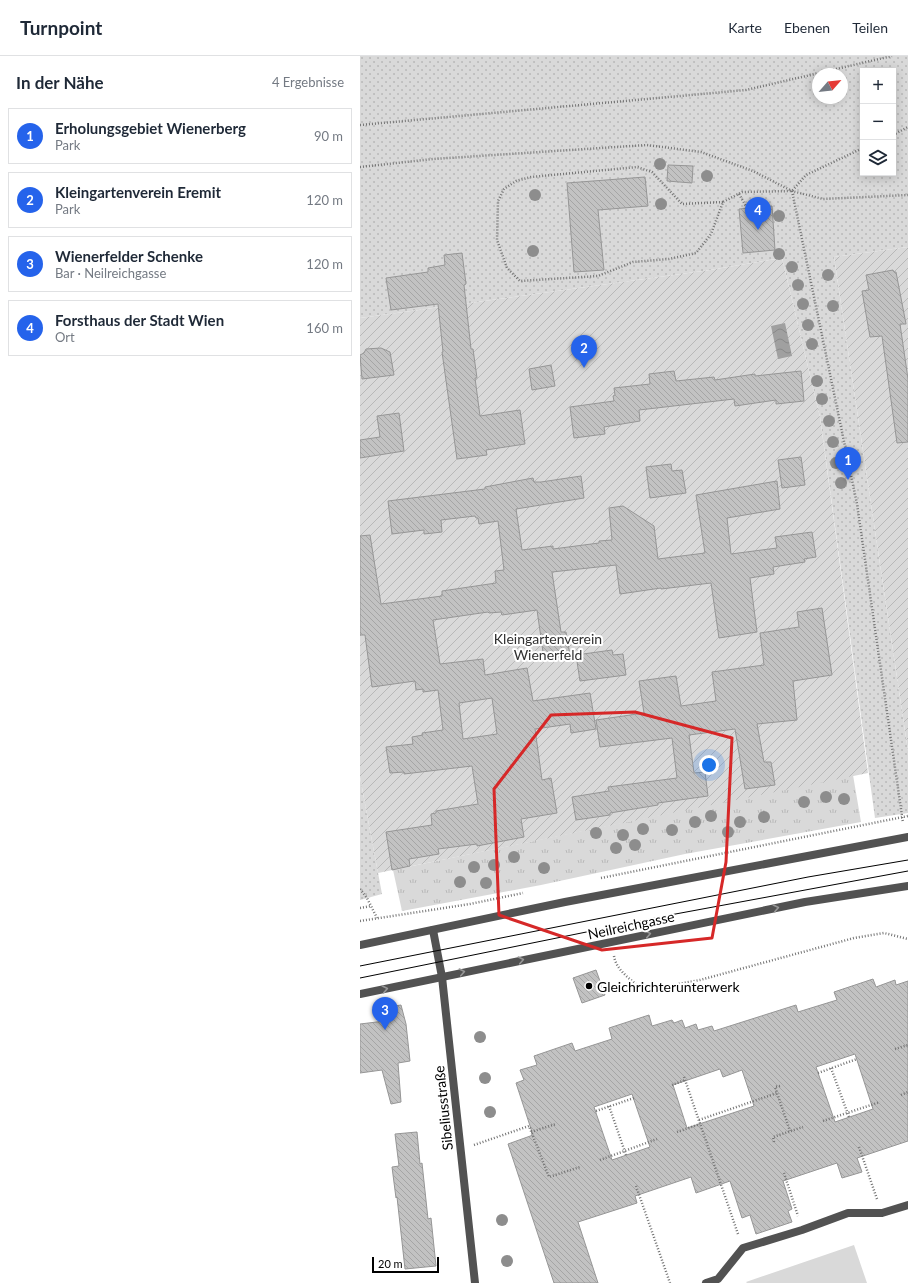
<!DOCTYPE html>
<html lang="de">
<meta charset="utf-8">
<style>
:root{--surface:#fff;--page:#f2f2f3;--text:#1f2937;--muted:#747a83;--line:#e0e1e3;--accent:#2563eb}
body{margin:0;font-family:Lato,sans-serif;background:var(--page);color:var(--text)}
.controls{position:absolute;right:12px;top:12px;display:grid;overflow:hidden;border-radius:0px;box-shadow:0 2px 10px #0003}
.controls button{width:36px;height:36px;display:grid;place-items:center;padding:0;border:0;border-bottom:1px solid var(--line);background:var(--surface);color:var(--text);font:20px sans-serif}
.compass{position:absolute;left:452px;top:12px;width:36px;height:36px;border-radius:50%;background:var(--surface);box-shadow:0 2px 10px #0003;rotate:62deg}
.scale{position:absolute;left:12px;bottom:10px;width:67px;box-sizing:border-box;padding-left:4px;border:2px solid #000;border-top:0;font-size:11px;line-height:14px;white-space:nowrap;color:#000;-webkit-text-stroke:3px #fff;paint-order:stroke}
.you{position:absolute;left:349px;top:709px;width:14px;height:14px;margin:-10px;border:3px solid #fff;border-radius:50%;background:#1a73e8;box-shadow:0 0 0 6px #1a73e833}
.badge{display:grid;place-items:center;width:26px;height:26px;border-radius:50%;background:var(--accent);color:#fff;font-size:13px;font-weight:700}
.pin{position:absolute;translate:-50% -33px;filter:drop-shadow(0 1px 2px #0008)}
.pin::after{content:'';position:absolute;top:21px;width:14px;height:12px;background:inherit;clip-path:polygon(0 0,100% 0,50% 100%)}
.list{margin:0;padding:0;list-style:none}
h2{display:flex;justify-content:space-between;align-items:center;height:52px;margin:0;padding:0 16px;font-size:17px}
h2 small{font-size:13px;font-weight:400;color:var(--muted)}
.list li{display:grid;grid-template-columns:26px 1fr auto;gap:12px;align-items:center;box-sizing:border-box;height:56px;margin:0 8px 8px;padding:0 8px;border:1px solid var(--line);border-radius:0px}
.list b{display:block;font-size:15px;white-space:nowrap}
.list p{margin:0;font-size:13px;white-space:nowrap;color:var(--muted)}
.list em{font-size:13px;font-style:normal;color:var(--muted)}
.icon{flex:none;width:22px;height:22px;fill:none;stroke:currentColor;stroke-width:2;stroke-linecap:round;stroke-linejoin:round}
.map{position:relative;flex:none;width:548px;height:1227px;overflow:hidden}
header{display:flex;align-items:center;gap:24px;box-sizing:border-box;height:56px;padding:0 20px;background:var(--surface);border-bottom:1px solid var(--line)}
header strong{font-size:19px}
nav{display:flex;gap:22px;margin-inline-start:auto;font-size:14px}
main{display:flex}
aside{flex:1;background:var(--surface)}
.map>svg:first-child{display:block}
</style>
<header>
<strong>Turnpoint</strong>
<nav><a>Karte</a><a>Ebenen</a><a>Teilen</a></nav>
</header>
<main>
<aside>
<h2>In der Nähe<small>4 Ergebnisse</small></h2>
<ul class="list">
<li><span class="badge">1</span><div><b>Erholungsgebiet Wienerberg</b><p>Park</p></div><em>90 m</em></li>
<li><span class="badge">2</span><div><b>Kleingartenverein Eremit</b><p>Park</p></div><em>120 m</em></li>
<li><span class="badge">3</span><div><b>Wienerfelder Schenke</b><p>Bar · Neilreichgasse</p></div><em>120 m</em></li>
<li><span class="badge">4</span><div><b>Forsthaus der Stadt Wien</b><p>Ort</p></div><em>160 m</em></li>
</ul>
</aside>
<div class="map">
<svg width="548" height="1227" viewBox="0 0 548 1227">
<defs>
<pattern id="grass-tufts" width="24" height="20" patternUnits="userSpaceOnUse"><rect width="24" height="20" fill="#d9d9d9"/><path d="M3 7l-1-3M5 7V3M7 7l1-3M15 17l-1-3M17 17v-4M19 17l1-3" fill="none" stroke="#b8b8b8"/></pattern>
<pattern id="park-dots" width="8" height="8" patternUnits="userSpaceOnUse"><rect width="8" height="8" fill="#d9d9d9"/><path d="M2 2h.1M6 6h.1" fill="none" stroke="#b8b8b8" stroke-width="1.8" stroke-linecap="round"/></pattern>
<pattern id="garden-furrows" width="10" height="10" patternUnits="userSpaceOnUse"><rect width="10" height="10" fill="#d9d9d9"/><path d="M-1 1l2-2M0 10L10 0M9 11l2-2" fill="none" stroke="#b8b8b8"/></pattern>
<pattern id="water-waves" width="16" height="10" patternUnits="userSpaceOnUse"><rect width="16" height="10" fill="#a0a0a0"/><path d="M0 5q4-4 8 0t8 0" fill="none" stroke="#888"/></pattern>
<pattern id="building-back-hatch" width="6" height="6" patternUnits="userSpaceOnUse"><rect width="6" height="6" fill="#c2c2c2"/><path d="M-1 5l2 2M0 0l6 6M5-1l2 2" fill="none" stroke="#a5a5a5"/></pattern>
</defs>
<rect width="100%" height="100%" fill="#fff"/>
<!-- grass -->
<polygon fill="url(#grass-tufts)" points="493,719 501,766 325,798 181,829 42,855 33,814"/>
<!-- park -->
<g fill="url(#park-dots)" fill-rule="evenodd">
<path d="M0 0H548V191L474 201 548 695V757L515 762 460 361 422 202 350 214 0 262ZM503 15H533V117H503ZM458 18H482V42H458Z"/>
<polygon points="0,721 22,838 0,844"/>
</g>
<!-- garden -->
<g fill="url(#garden-furrows)">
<polygon points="548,191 548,695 474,201"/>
<polygon points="422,202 460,361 508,717 18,817 0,721 0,262 350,214"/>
</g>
<!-- pitch -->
<polygon fill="#d9d9d9" points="494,1189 507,1227 387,1227 386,1226"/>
<!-- water -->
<polygon fill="url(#water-waves)" points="425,267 432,300 418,303 411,270"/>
<!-- building -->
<g fill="url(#building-back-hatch)" stroke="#969696" fill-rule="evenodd">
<polygon points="308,109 333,110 332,127 307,125"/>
<polygon points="285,121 288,150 238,154 244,214 214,216 207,127"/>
<polygon points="412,150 415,194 383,197 379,153"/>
<polygon points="102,197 106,228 104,229 111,293 113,293 117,322 115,322 120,360 160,354 165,388 126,394 127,399 97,403 82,296 83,296 78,248 31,254 26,222 68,216 68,212 85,209 84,199"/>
<polygon points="533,214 534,216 536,216 546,268 540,268 548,323 548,386 537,387 522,280 510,281 502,235 509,234 506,219"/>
<polygon points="21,292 30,296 34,319 2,323 0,299 4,297 6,293"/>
<polygon points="191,309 195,330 172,334 169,313"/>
<polygon points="314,315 316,325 354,321 355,324 395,318 395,320 441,315 444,345 416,348 416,344 375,350 374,343 279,354 280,365 244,371 245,378 214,382 210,351 254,345 253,340 255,339 254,332 290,328 289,318"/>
<polygon points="39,357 44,395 0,402 0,384 20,381 17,360"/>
<polygon points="441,401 445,429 422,432 418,404"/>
<polygon points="311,408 312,415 322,414 326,437 290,442 286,411"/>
<path d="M221 420 224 442 156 453 162 494 193 490V493L239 487V485L252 484 249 452 263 450 294 470 298 503 345 497 336 439 417 425 420 453 367 462 371 498 417 492 415 481 452 476 456 501 444 503 445 506 413 511 414 518 390 522 397 576 359 582 351 527 301 533V532L260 538 256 509 192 516 201 576H206L210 599 184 603 177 554 142 559 141 556 129 557 128 556 73 564 80 608 123 603 125 619 167 612 173 645 230 637 236 673 211 677 210 668 175 673 182 724 191 722 197 757 161 763 164 781 117 790V788L78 793 79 798 49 803 50 810 32 814 26 776 72 769 71 758 76 757V755L118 748 112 710 44 718V716L30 717 26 691 53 688 52 681 63 679 62 677 83 674 78 634 63 636V633L56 634 55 625 12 631 5 579H0V480L10 479 21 548 82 540V535L136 527 135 515 144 514 138 465 119 468 118 462H116L115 460 81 464 82 476 64 478V474L32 478 28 445 125 433V431L173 422 174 426H181ZM132 642 137 678 103 683 99 647Z"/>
<polygon points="462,552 472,619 433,625 437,664 397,668 404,706 411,706 415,729 385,733 375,673 329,679 334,717 345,716 348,740 298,747 298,749 250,757 250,759 216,764 212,741 249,735 248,731 317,722 312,682 240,691 236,664 284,657 279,625 316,620 321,650 356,645 352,616 404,609 400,577 439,571 437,556"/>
<polygon points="252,594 253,599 263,598 266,619 220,625 216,599"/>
<polygon points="236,914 245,939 222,947 213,922"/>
<path d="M513 923 516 931 535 924 536 929 548 925V1085L497 1102 502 1116 482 1122 477 1107 423 1125 432 1153 428 1155 432 1166 396 1178 390 1159 382 1162 370 1125 336 1137 331 1121 275 1140 277 1147 218 1166 238 1227H194L148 1088 173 1079 156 1027 164 1024 160 1014 177 1009 174 1000 212 987 215 995 252 983 249 972 289 959 292 970 312 964 314 967 322 964 325 972 336 968 338 974 352 970 354 975 436 949 438 956 477 944 474 936ZM495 998 513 1053 475 1066 456 1011ZM360 1013 363 1021 382 1014 394 1050 327 1072 313 1029ZM272 1038 290 1091 252 1104 234 1051Z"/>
<polygon points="41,949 46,968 50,1005 38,1007 41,1046 31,1048 22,1014 0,1017 0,968 25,965 23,952"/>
<polygon points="57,1076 60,1108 62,1107 68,1163 71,1162 76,1210 45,1213 37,1141 36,1142 32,1111 39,1110 35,1078"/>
</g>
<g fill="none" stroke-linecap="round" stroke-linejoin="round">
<!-- path -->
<g stroke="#747474" stroke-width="2.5" stroke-dasharray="1 2" stroke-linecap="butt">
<polyline points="0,69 386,34 532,0"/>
<polyline points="533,79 548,71"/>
<polyline points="0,111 73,103 287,89 341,96 393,115 432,135 463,143 548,139"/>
<polyline points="432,135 497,448 543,767"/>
<polyline points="379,138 387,152"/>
<polyline points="363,146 322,148 292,116 277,111 171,121 156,125 144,133 138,145 137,184 147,212 160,225 238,220 273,206 309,203 336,197 351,178 363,146 382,136 432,135 446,119 503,92"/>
<polyline points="241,822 548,760"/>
<polyline points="0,833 7,842 17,862"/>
<polyline points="0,852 11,850"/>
<polyline points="0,865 110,848 163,837"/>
<path d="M254 900C256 914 271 924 281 932L307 930 340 924 494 882 524 877 548 883"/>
<polyline points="535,993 548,989"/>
<polyline points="471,1012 489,1061"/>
<polyline points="458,1017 497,1003"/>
<polyline points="324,1021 378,1178"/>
<polyline points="312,1029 325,1024"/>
<polyline points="420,1030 415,1031 430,1075"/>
<polyline points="541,1039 548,1036"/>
<polyline points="249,1050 266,1099"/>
<polyline points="236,1055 274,1042"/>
<polyline points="339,1064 417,1037"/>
<polyline points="463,1065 520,1046"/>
<polyline points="171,1076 196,1068"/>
<polyline points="317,1076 340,1068"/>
<polyline points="414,1086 413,1081 443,1071"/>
<polyline points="114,1089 169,1070 189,1121 220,1111"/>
<polyline points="499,1091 517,1143"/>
<polyline points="240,1104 297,1083"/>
<polyline points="424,1117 438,1160"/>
<polyline points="276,1130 310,1227"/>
</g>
<!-- service -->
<polyline stroke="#525252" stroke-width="8" points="346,1227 358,1223 383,1192 442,1174 488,1157 522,1157 548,1149"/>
<!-- minor -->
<g stroke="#525252" stroke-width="8">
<polyline points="73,874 82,921 115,1227"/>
<polyline points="0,889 205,846 548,781"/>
<polyline points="0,938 445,846 548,830"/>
</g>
<!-- tram -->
<g stroke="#000" stroke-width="1">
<polyline points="0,910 448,821 548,804"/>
<polyline points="0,922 310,859 548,815"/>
</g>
</g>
<!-- trees -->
<g fill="#8d8d8d">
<circle cx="300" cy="108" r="6"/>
<circle cx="347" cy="120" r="6"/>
<circle cx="175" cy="139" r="6"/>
<circle cx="301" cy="148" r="6"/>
<circle cx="419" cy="160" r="6"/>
<circle cx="173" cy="195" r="6"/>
<circle cx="419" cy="198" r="6"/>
<circle cx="432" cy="211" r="6"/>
<circle cx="468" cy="219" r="6"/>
<circle cx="438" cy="229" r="6"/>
<circle cx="443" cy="248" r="6"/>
<circle cx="473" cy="250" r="6"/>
<circle cx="448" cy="269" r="6"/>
<circle cx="452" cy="288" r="6"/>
<circle cx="457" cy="325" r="6"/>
<circle cx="462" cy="343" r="6"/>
<circle cx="469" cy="365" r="6"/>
<circle cx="473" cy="386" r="6"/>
<circle cx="476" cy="407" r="6"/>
<circle cx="481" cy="427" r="6"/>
<circle cx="466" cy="741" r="6"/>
<circle cx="484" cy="743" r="6"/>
<circle cx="444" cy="746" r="6"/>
<circle cx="351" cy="760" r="6"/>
<circle cx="404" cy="761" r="6"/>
<circle cx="335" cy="766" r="6"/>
<circle cx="380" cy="766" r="6"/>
<circle cx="283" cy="773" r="6"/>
<circle cx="312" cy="774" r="6"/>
<circle cx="368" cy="776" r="6"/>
<circle cx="236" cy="777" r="6"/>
<circle cx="263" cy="779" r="6"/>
<circle cx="275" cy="789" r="6"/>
<circle cx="256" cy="792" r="6"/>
<circle cx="154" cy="801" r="6"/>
<circle cx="134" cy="809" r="6"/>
<circle cx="114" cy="811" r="6"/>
<circle cx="184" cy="812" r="6"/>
<circle cx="100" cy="826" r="6"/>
<circle cx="126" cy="827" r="6"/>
<circle cx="120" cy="981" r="6"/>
<circle cx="125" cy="1022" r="6"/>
<circle cx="130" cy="1056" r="6"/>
<circle cx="142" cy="1164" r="6"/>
<circle cx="147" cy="1205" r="6"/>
</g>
<!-- one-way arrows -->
<defs><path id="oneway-chevron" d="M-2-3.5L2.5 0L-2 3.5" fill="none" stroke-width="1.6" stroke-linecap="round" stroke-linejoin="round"/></defs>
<g stroke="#979797">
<use href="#oneway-chevron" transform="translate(416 852) rotate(-12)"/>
<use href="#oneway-chevron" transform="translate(288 878) rotate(-12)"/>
<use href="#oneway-chevron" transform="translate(161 904) rotate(-12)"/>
<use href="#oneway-chevron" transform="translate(102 916) rotate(-12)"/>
<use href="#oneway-chevron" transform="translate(25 933) rotate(-12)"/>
</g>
<!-- marked area -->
<path fill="none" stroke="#d62828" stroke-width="3" stroke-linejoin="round" d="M275 656 372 682 366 806 352 882 242 894 139 859 134 733 191 659Z"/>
<!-- markers -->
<circle fill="#000" stroke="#fff" stroke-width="1.5" cx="229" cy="930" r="4"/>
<g text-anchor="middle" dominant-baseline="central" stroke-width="4" stroke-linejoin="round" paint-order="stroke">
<!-- park labels -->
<g font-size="14" fill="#303030" stroke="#fff">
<text x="188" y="582">Kleingartenverein<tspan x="188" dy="16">Wienerfeld</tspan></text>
</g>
<!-- street labels -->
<g font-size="14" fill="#000" stroke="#fff">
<text transform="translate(271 869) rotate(-12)">Neilreichgasse</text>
<text transform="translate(83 1052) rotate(-96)">Sibeliusstraße</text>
</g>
<!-- poi labels -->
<g font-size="14" fill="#000" stroke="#fff" text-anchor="start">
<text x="237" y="930">Gleichrichterunterwerk</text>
</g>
</g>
</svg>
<div class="controls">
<button>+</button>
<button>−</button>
<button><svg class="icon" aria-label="layers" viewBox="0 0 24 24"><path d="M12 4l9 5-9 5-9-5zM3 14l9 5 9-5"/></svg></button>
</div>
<svg class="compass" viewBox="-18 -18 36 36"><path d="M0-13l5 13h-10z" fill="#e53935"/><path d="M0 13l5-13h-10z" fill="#747a83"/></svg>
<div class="scale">20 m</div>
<div class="you"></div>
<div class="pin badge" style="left:488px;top:424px">1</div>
<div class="pin badge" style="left:224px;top:312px">2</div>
<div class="pin badge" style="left:25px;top:974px">3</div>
<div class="pin badge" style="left:398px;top:174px">4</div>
</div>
</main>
